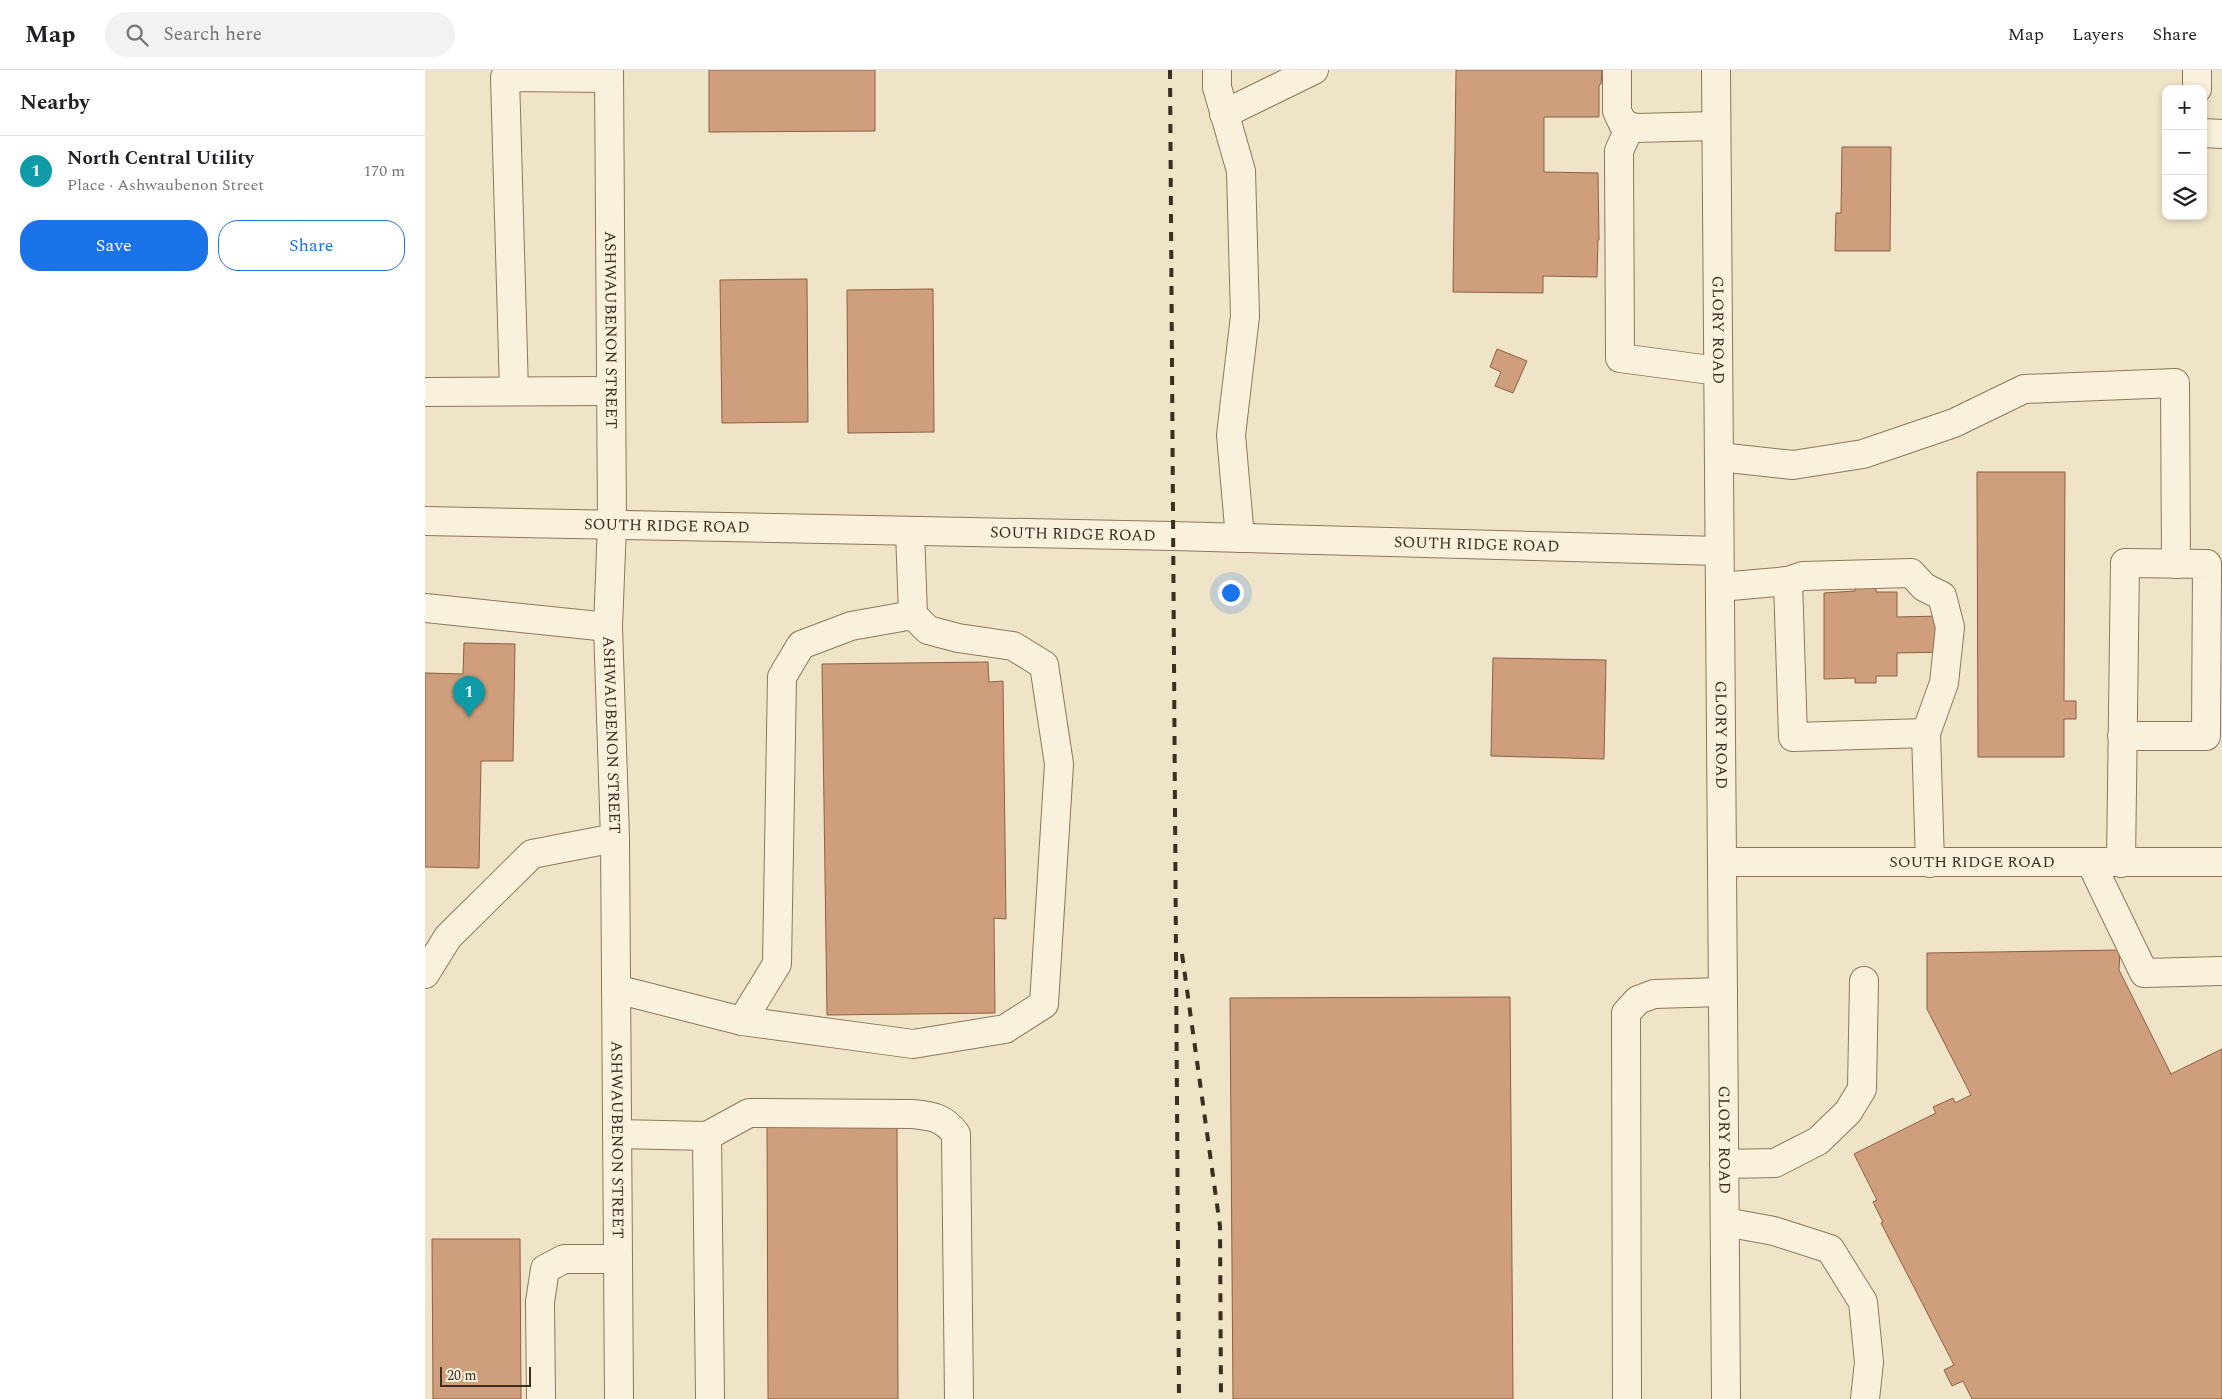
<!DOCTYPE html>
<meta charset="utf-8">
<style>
:root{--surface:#fff;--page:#f2f2f2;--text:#202124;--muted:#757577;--line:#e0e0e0;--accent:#1a73e8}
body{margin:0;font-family:Spectral,serif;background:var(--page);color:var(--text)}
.controls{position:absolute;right:15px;top:15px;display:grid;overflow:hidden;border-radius:10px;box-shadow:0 2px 8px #0003}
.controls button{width:45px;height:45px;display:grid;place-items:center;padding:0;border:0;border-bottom:1px solid var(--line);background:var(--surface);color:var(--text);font:25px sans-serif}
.scale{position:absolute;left:15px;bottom:12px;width:91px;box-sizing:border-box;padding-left:5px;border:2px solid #3d2e20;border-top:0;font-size:14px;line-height:18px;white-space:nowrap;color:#3d2e20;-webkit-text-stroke:4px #f7eed8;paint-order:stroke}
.you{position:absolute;left:805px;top:522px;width:18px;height:18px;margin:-12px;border:4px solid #fff;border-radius:50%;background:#1a73e8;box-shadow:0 0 0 8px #1a73e833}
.badge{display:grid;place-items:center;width:32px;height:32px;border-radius:50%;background:var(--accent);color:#fff;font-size:16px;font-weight:700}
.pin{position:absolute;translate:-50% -41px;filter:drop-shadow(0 1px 2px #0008)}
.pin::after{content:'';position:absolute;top:26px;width:18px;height:15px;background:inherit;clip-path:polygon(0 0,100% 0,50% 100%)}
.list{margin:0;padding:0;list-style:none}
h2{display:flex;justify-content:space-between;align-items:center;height:65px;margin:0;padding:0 20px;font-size:21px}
h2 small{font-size:16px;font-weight:400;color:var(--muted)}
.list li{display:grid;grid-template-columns:32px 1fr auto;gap:15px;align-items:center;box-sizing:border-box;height:70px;padding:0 20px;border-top:1px solid var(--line)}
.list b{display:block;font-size:19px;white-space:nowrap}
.list p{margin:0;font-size:16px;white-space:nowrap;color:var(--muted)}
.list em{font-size:16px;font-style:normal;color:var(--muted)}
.actions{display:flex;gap:10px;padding:15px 20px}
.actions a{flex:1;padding:11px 0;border:1px solid var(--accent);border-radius:20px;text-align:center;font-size:18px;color:var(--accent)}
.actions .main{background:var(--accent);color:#fff}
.icon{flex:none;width:28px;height:28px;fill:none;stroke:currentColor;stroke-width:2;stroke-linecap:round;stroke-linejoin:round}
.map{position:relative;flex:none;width:1797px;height:1329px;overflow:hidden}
header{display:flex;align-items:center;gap:30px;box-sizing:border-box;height:70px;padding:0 25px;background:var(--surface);border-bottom:1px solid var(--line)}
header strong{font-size:24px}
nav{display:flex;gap:28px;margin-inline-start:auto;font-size:18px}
.search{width:350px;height:45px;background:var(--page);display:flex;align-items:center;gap:12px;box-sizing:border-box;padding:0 18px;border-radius:28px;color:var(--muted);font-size:19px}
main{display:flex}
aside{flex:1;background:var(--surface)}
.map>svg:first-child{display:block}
</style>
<header>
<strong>Map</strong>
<div class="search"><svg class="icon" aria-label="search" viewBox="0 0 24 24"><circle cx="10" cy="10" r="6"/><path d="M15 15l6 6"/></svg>Search here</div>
<nav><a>Map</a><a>Layers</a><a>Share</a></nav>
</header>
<main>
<aside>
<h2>Nearby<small></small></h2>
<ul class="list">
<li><span class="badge" style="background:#0f9aa8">1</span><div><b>North Central Utility</b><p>Place · Ashwaubenon Street</p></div><em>170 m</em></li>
</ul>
<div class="actions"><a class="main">Save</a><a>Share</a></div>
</aside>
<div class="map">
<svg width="1797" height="1329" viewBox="0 0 1797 1329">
<rect width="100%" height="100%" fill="#f0e4c8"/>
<!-- building -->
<g fill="#cf9f7d" stroke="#8d5f41">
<polygon points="284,0 450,0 450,61 284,62"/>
<polygon points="1031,0 1177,0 1176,14 1174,15 1174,47 1119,47 1119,102 1173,103 1174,170 1173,170 1172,207 1118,206 1118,223 1028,222"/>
<polygon points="1417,77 1466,77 1465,181 1410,181 1411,143 1416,143"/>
<polygon points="382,209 383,352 297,353 295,210"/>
<polygon points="508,219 509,362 423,363 422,220"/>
<polygon points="1072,279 1102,291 1088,323 1070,316 1076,302 1065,297"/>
<polygon points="1552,402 1640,402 1639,631 1651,631 1651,649 1639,649 1639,687 1553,687"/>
<polygon points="1430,514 1451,514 1451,522 1472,522 1472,547 1516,546 1516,582 1472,583 1472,606 1451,606 1451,613 1430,613 1430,608 1399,609 1399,523 1430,521"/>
<polygon points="39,573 90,574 88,691 56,691 54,798 0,797 0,603 38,604"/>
<polygon points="1068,588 1181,590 1179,689 1066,686"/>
<polygon points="563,592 564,612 578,611 581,849 569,848 570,943 402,945 397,594"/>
<polygon points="1695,880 1694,900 1746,1004 1797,979 1797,1329 1547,1329 1538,1311 1527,1316 1519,1300 1529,1295 1456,1153 1458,1152 1448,1132 1452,1130 1429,1084 1511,1043 1508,1037 1528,1028 1530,1033 1546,1025 1502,939 1502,883"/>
<polygon points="1085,927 1088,1329 808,1329 805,928"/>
<polygon points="342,1052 472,1052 473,1329 343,1329"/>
<polygon points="7,1169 95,1169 96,1329 8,1329"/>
</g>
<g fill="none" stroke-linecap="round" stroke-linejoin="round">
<!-- minor casing -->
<g stroke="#8d765c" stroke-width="30">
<g id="minor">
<path id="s1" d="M184 0 187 455 183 557 190 768 194 1329"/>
<polyline points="792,0 792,17 816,101 820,246 806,365 815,468"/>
<polyline points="1192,0 1192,41 1198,54 1210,58 1291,56"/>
<path id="s2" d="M1291 0 1301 1329"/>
<polyline points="1772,19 1772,0"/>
<polyline points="799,44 889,0"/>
<polyline points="1205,56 1194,81 1195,288 1293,301"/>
<polyline points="1778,63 1797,64"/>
<polyline points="89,321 80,7 184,8"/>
<polyline points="0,322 186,321"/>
<polyline points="1294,387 1368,395 1438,384 1529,353 1599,319 1750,313 1751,494"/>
<path id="s3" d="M0 451 748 466 1294 481"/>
<polyline points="1363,511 1368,667 1501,663"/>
<polyline points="1295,517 1363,511 1378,506 1486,503 1499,517 1517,526 1525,557 1519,613 1501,663 1505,793"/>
<polyline points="0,538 183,557"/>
<path id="s4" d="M1297 792H1797"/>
<polyline points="1666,793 1719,903 1797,901"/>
<polyline points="1696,793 1700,493 1782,494 1781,666 1697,666"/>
<polyline points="0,904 23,867 107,784 190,768"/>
<polyline points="191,919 317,951 488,974 580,959 619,934 634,694 619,595 588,576 533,568 503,560 488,545 485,461"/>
<polyline points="317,951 352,894 357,607 376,575 426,556 488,545"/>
<polyline points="192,1064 282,1066 285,1329"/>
<path d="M282 1066 324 1043 487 1044C507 1046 518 1047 531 1064L534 1329"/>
<polyline points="1299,1094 1350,1093 1393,1071 1423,1042 1437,1019 1439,911"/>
<polyline points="1300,1152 1349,1161 1405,1179 1438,1232 1444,1292 1440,1329"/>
<polyline points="116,1329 115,1232 120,1199 139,1189 193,1189"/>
<polyline points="1202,1329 1201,943 1213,930 1229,924 1298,922"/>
</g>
</g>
<!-- minor -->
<use href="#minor" stroke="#faf1dc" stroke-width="28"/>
<!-- rail -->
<g stroke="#3d2e20" stroke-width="4" stroke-dasharray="9 9" stroke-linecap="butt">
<polyline points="745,0 754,1329"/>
<polyline points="757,884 795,1156 796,1329"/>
</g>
</g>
<g text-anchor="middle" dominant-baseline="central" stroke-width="4" stroke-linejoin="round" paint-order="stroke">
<!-- street labels -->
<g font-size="16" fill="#3d2e20" stroke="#f7eed8">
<text stroke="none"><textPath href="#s1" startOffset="260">ASHWAUBENON STREET</textPath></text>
<text stroke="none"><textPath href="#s2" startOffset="260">GLORY ROAD</textPath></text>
<text stroke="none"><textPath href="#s3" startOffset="242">SOUTH RIDGE ROAD</textPath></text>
<text stroke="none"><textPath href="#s3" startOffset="648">SOUTH RIDGE ROAD</textPath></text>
<text stroke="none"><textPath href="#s3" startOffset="1052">SOUTH RIDGE ROAD</textPath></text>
<text stroke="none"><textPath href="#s1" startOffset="665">ASHWAUBENON STREET</textPath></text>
<text stroke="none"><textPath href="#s2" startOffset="665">GLORY ROAD</textPath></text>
<text stroke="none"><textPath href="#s4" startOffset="250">SOUTH RIDGE ROAD</textPath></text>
<text stroke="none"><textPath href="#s1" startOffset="1070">ASHWAUBENON STREET</textPath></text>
<text stroke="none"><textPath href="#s2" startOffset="1070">GLORY ROAD</textPath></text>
</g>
</g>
</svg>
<div class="controls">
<button>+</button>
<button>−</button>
<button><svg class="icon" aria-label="layers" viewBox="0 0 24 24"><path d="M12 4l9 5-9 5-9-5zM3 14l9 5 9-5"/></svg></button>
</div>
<div class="scale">20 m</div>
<div class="you"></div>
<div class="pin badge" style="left:44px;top:647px;background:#0f9aa8">1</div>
</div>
</main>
